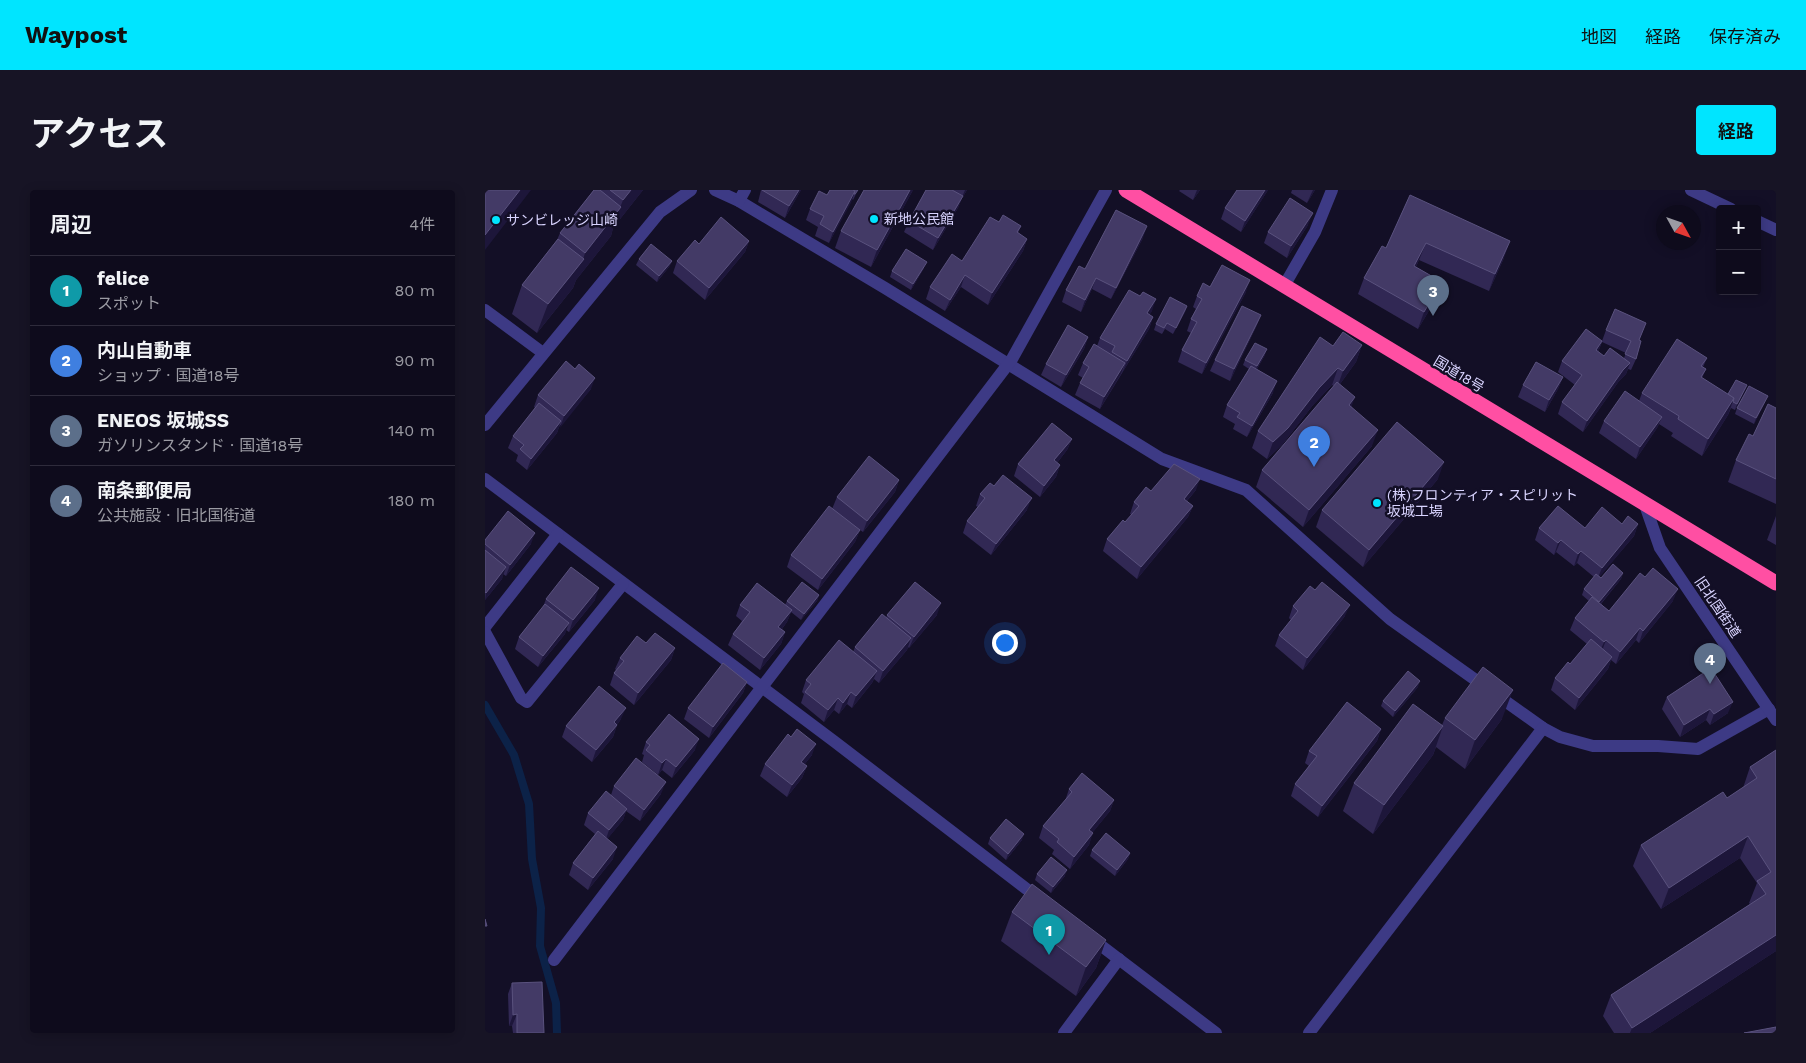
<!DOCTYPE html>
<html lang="ja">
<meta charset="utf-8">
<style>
:root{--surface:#0e0b1c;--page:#171425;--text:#f1f3f6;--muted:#9b9ba3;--line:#2e2b3b;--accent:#00e5ff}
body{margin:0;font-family:"Work Sans","Noto Sans JP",sans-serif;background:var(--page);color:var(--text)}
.controls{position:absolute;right:15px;top:15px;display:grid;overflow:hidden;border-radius:5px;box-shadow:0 2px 12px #0003}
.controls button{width:45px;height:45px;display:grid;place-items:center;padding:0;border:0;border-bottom:1px solid var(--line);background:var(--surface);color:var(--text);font:25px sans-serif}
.compass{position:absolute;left:1171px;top:15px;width:45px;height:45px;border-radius:50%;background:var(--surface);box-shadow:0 2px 12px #0003;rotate:130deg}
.you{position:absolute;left:519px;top:452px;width:18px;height:18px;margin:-12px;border:4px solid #fff;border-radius:50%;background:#1a73e8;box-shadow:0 0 0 8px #1a73e833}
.badge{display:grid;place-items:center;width:32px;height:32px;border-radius:50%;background:var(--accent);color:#fff;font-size:16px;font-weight:700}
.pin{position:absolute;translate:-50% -41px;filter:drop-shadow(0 1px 2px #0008)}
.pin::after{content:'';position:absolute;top:26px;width:18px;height:15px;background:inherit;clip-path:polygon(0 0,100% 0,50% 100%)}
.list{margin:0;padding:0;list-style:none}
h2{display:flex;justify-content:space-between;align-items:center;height:65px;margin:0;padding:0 20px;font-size:21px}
h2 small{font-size:16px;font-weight:400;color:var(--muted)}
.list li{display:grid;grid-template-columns:32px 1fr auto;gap:15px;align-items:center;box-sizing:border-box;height:70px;padding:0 20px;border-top:1px solid var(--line)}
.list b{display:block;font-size:19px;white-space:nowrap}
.list p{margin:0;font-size:16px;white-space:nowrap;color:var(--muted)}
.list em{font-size:16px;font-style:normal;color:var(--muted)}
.map{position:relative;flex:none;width:1291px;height:843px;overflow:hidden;border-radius:5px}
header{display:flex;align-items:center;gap:30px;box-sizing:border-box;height:70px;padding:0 25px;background:var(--accent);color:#111}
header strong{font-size:24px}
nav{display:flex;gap:28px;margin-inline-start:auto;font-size:18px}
.intro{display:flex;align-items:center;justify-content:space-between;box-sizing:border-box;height:120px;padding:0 30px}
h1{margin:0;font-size:35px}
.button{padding:12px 22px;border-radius:5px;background:var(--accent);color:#111;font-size:18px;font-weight:700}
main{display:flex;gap:30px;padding:0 30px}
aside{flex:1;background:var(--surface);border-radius:5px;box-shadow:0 2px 12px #0003}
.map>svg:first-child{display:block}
</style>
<header>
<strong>Waypost</strong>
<nav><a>地図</a><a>経路</a><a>保存済み</a></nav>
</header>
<div class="intro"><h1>アクセス</h1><a class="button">経路</a></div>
<main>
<aside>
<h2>周辺<small>4件</small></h2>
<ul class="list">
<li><span class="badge" style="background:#0f9aa8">1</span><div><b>felice</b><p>スポット</p></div><em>80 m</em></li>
<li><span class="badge" style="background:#3f7fe0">2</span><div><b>内山自動車</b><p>ショップ · 国道18号</p></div><em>90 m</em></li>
<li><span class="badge" style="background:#5c6f8a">3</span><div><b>ENEOS 坂城SS</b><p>ガソリンスタンド · 国道18号</p></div><em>140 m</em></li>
<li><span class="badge" style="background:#5c6f8a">4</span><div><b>南条郵便局</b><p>公共施設 · 旧北国街道</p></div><em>180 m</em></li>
</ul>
</aside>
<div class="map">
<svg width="1291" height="843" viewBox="0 0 1291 843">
<rect width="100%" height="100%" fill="#130f26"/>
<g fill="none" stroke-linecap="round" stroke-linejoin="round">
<!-- stream -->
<polyline stroke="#0c2248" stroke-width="8" points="0,515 29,565 44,614 47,669 56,718 55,756 71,813 72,843"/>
<!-- minor -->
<g stroke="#3d3a85" stroke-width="12">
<polyline points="230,0 254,11 400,98 677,269 761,300 905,429 1058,538 1075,547 1108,556 1173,556 1213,559 1284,519"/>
<polyline points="1206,0 1246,19"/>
<polyline points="254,11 260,0"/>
<polyline points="1272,31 1291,40"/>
<polyline points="799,96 830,42 847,0"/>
<polyline points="0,120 58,163"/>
<polyline points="0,235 175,22 206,0"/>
<polyline points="0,289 350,552 556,710"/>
<polyline points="1160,315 1175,358 1291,530"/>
<polyline points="0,437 73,344"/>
<polyline points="0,442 36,508 42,512 138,394"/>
<polyline points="606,748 731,843"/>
<polyline points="69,770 527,169 621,0"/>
<polyline points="579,843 634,769"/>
<polyline points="824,843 1058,538"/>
</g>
<!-- highway -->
<polyline stroke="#ff4fa3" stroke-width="15" points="641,0 1291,393"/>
</g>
<!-- wall -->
<g fill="#312854" fill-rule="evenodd">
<polygon points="109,0 158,0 128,38 126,46 91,90 88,98 52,143 27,124 37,95 72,50 75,43"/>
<polygon points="276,0 317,0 316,0 300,28 273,12"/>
<polygon points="345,0 373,0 368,10 367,9 344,53 330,46 333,37 321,30 325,19 342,5"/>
<polygon points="428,0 386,77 350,58 356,41"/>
<polygon points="441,0 482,0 476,10 473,18 448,60 419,42 424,31"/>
<polygon points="695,0 715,0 708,10 694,1"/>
<polygon points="783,0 756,42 736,29 740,18"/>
<polygon points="807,0 830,0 822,13 806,3"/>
<polygon points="925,5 1019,68 1004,101 934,70 931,77 957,92 951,109 933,139 873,104 879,88 901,58"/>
<polygon points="514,32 536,36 533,43 542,49 538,61 503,115 476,97 460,121 441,109 445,97 477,71"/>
<polygon points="823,35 802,68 779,53 783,42"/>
<polygon points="658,48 626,109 607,99 596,122 577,112 581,100 600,79"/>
<polygon points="264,51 260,62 220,110 188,83 192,71 214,54"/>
<polygon points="154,69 187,71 184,77 172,92 151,75"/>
<polygon points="439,78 426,100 405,87 407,81"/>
<polygon points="725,97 761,102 717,184 693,172 697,160 706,143 702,141 706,129 711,119 708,117 712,106"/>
<polygon points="702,116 700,122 688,144 680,139 677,144 669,140 671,134"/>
<polygon points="667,121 664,125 668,127 664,139 615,219 590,205 595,193 598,188 593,185 598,173 612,156 615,148"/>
<polygon points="776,125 771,137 745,191 725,181 730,170"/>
<path d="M1161 133 1154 150 1151 169 1146 180 1143 179 1141 184 1134 191 1098 242 1073 224 1077 212 1090 195 1073 182 1077 171 1117 151 1121 140ZM1117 152 1141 163 1139 168 1119 166 1113 162Z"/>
<polygon points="603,147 599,159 576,197 556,185 561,174"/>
<polygon points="877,155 871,172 855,194 887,256 818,337 771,297 777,280 849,196 847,195 828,215 797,255 782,269 767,258 773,241 848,156"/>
<polygon points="780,165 772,179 788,203 762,247 748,239 750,234 738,227 742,215 764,179 758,175 760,170"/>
<polygon points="1222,168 1218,177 1221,179 1217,188 1243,204 1262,195 1250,220 1246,218 1243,225 1217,266 1186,246 1188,243 1174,234 1172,238 1151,269 1114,243 1119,231 1154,211 1157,203"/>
<polygon points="1078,187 1073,199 1060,222 1033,207 1038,195"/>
<polygon points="106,199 74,237 72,243 42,280 31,271 33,265 23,258 28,246 50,218 49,217 53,205"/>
<polygon points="1280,212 1269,234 1250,224 1252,218"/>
<polygon points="1291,218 1291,314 1243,292 1251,270 1268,246"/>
<polygon points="587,249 582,260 572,273 575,275 571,287 555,307 529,286 533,274"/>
<polygon points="953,289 878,377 831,337 837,320"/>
<polygon points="414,290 410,302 378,342 375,340 370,352 333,400 302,377 306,365 347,319 352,307"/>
<polygon points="509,296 542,320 506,365 478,343 482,331 493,317 491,316 495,304"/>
<polygon points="711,300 702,311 708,316 703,327 652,389 618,361 622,349 640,332 647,325 645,324 649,312 666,301"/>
<polygon points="1291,326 1291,355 1282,350"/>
<polygon points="1137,334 1153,334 1149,346 1114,387 1116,388 1138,383 1136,389 1116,414 1124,421 1188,411 1154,453 1151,450 1131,474 1126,470 1123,479 1090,520 1066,500 1070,488 1085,474 1102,454 1085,440 1090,428 1104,411 1097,405 1099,399 1109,387 1092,373 1089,376 1071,362 1069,365 1050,350 1054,338 1100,338"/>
<polygon points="0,350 46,354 21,386 18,384 17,389 0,410"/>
<polygon points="334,405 332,411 316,430 306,422 302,432 297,439 300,442 296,454 275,480 243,455 248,444 257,431 251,426 255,415 300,415 302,411"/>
<polygon points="61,409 110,410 84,442 81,440 80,444 53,477 30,459 34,447 58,417"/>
<polygon points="808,416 860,426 818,480 790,456 794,445 806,430 804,428"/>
<polygon points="402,425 452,425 424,458 423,457 422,460 394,493 389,489 387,493 367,518 362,514 354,524 349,520 339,532 316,513 319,504 317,502 321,490 368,462 370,457 401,428"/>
<polygon points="161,453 190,458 186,470 149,515 125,495 129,483 131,480 130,479 135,468"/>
<polygon points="262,492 258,503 224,548 199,529 203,518"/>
<polygon points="933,497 908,527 896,516 898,511"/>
<polygon points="1182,507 1243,523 1225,535 1221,530 1195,547 1177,519"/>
<polygon points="960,528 1017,529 980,579 951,557 948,565 888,644 858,621 869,593 957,535"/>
<polygon points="136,529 132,535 128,547 107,572 77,547 81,536"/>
<polygon points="896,539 892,551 833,627 806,606 810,594 824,576 820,573 824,561"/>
<polygon points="306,547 327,565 319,575 322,576 317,588 302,607 275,586 280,574"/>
<polygon points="161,552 210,560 187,588 177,580 173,585 157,572 159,565 157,564"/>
<polygon points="1291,560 1291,761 1165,843 1129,843 1118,826 1126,805 1265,714 1264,713 1272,693 1255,668 1176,719 1148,676 1156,655 1242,608 1258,598 1265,577"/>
<polygon points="129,596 176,604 155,631 141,621 138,630 122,649 128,669 103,700 84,685 88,673 110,644 99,635 103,623 126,605"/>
<polygon points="584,599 629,610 625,621 607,643 604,655 585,679 567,664 569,660 554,648 558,636 580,611"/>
<polygon points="505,648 537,650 521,670 503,654"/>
<polygon points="607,660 645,663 643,669 630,686 605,666"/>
<polygon points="552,684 580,686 566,703 550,690"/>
<polygon points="527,722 621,750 611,778 591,806 516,751"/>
<polygon points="27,793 59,843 28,843 27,836 24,836 23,804"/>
</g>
<!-- shaded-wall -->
<g fill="#1d163a">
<polygon points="35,0 46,0 0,60 0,45"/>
<polygon points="146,0 158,0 128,38 126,46 91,90 88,98 52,143 63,114 98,70 100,63 135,18 138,10"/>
<polygon points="314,0 316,0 300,28 304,16"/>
<polygon points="425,0 428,0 386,77 392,60"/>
<polygon points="480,0 482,0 476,10"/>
<polygon points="712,0 715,0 708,10"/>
<polygon points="780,0 783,0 756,42 760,31"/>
<polygon points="828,0 830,0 822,13 827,2"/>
<polygon points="370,1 366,13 344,53 348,42"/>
<polygon points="478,6 473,18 448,60 453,48"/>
<polygon points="828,23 823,35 802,68 806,56"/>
<polygon points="662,36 658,48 626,109 631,98"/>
<polygon points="542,49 538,61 503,115 507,103"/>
<polygon points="264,51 260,62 220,110 224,98"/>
<polygon points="1025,51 1019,68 1004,101 1010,84"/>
<polygon points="941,53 934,70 923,93 929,76"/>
<polygon points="187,71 184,77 172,92 174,86"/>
<polygon points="442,72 439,78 426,100 428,94"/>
<polygon points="480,85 476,97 460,121 465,110"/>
<polygon points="611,88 607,99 596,122 600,110"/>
<polygon points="765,90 761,102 717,184 721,173"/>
<polygon points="957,92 951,109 933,139 939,122"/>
<polygon points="671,109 667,121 658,135 662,123"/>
<polygon points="702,116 700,122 688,144"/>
<polygon points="776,125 771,137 745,191 749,179"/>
<polygon points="668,127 664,139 637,183 642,171"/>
<polygon points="603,147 599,159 576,197 581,185"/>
<polygon points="1117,151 1113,163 1111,160"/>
<polygon points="877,155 871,172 852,198 858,181"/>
<polygon points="782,159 780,165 770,182 772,176"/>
<polygon points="640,173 636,184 615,219 619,207"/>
<polygon points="1145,173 1141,184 1134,191 1098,242 1102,231 1138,180"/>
<polygon points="853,178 847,195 828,215 797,255 782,269 788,252 834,198"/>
<polygon points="1078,187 1073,199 1060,222 1064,210"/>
<polygon points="110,188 106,199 75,238 79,226"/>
<polygon points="792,191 788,203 762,247 767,236"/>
<polygon points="1262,195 1260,201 1250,220 1252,214"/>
<polygon points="1283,206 1269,234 1271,228"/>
<polygon points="870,207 864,224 864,215"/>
<polygon points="1249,208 1243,225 1217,266 1223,249"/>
<polygon points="1177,227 1172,238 1151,269 1155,257"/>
<polygon points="76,231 72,243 42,280 46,269"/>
<polygon points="893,240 887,256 818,337 824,320"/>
<polygon points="587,249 582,260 565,282 569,270"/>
<polygon points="959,272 953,289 878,377 884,360"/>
<polygon points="575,275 571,287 555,307 559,296"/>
<polygon points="715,289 711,300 694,320 699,309"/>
<polygon points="414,290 410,302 378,342 382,331"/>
<polygon points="547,308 542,320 506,365 511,354"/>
<polygon points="708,316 703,327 652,389 656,377"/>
<polygon points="1153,334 1149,346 1112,390 1117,378"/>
<polygon points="375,340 370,352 333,400 337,389"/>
<polygon points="50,343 46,354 21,386 25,375"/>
<polygon points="1076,350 1071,362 1069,365 1073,353"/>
<polygon points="1096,361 1092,373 1089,376 1093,364"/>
<polygon points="21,377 17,389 0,410 1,403"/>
<polygon points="1138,383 1136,389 1112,418 1114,412"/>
<polygon points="114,398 110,410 84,442 88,430"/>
<polygon points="1193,399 1188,411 1154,453 1158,441"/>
<polygon points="334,405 332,411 316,430 319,424"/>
<polygon points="456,413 452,425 424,458 429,447"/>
<polygon points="865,415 860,426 818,480 822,468"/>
<polygon points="307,420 302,432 289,449 293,437"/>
<polygon points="84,433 80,444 53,477 58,466"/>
<polygon points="1155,438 1151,450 1131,474 1135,462"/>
<polygon points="300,442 296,454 275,480 279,468"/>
<polygon points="426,448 422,460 394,493 398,481"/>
<polygon points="1121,450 1117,461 1114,464 1119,452"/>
<polygon points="190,458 186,470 149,515 153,503"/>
<polygon points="1127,467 1123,479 1090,520 1094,508"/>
<polygon points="392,481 387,493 367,518 371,506"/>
<polygon points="935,491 933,497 908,527 910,521"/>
<polygon points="262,492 258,503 224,548 228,537"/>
<polygon points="1028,500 1017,529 980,579 990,550"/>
<polygon points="366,502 362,514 354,524 358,513"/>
<polygon points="353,508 349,520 339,532 343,520"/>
<polygon points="1248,512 1243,523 1225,535 1229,524"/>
<polygon points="141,518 136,529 132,535 128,547 107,572 111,560 129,532"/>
<polygon points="1225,519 1221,530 1195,547 1199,535"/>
<polygon points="958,536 948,565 888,644 899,615"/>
<polygon points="896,539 892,551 833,627 837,616"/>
<polygon points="214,549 210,560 187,588 191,577"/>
<polygon points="331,554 327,565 312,584 316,572"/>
<polygon points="181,569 177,580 173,585 177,573"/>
<polygon points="322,576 317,588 302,607 307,595"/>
<polygon points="181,592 176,604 155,631 159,620"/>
<polygon points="629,610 625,621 600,652 604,640"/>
<polygon points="142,619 138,630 120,652 124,640"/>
<polygon points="608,643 604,655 585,679 589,667"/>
<polygon points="539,644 537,650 521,670 523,664"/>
<polygon points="1263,646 1255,668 1176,719 1184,698"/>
<polygon points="132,657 128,669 103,700 108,688"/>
<polygon points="645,663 643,669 630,686 632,680"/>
<polygon points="582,680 580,686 566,703 568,697"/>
<polygon points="1291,745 1291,761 1165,843 1145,843 1147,838"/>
<polygon points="621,750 611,778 591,806 601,777"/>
<polygon points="32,824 27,836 24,836 28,825"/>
</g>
<!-- building -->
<g fill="#433a66" stroke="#5a527e">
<polygon points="0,0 35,0 0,45"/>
<polygon points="109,0 115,0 136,17 100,63 75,43"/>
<polygon points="125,0 146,0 138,10"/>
<polygon points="277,0 314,0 304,16"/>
<polygon points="345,0 368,0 370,1 348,42 335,34 339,26 325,19 334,1 342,5"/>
<polygon points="368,0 373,0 370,4 369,4 370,1"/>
<polygon points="379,0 425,0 392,60 356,41"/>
<polygon points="441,0 467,0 478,6 453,48 424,31"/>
<polygon points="752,0 780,0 760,31 740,18"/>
<polygon points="925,5 1025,51 1010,84 941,53 929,76 957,92 939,122 879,88 897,56 901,58"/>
<polygon points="805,8 828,23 806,56 783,42"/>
<polygon points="631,20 662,36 631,98 611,88 600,110 581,100 594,76 600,79"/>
<polygon points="518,25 536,36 532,42 542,49 507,103 480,85 465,110 445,97 467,64 477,71 505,27 514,32"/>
<polygon points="236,27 264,51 224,98 192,71 210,50 214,54"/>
<polygon points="73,49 99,69 63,114 37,95"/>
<polygon points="166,54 187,71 174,86 154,69"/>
<polygon points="421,59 442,72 428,94 407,81"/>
<polygon points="737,75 765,90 721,173 697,160 712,132 706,129 717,109 712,106 718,93 725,97"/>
<polygon points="644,100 655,106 658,102 671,109 662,123 668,127 642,171 627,162 630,156 615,148"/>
<polygon points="685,107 702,116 691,138 682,133 679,138 671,134"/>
<polygon points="757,116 776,125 749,179 730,170"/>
<polygon points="1130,119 1161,133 1154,150 1156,151 1151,169 1140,164 1146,151 1121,140"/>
<polygon points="583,135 603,147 581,185 561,174"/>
<polygon points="1101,139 1117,151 1111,160 1119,166 1125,158 1145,173 1138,180 1102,231 1077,212 1097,185 1077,171"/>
<polygon points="858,142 877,155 858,181 853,178 834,198 803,238 788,252 773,241 835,147 848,156"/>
<polygon points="1192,149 1222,168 1216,176 1221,179 1216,187 1249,208 1223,249 1193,229 1194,226 1157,203"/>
<polygon points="770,153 782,159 772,176 760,170"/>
<polygon points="609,154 640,173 619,207 595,193 604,177 598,173"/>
<polygon points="81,171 90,179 94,174 110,188 79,226 53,205"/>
<polygon points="1051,172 1078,187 1064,210 1038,195"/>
<polygon points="766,176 792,191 767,236 752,227 755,223 742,215"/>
<polygon points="1251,190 1262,195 1252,214 1248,212 1249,208 1243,204"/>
<polygon points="852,192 870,207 864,215 893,240 824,320 777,280"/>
<polygon points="1264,196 1283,206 1271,228 1252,218"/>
<polygon points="1140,201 1177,227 1155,257 1119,231"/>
<polygon points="54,213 76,231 46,269 35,259 39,255 28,246"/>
<polygon points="1283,214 1291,218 1291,289 1251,270 1264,244 1268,246"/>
<polygon points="912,232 959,272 884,360 837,320"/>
<polygon points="567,233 587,249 569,270 575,275 559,296 533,274"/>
<polygon points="384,266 414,290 382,331 352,307"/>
<polygon points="689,274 715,289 699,309 708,316 656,377 622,349 638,330 640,332 654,316 649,312 661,297 666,301"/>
<polygon points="518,285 547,308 511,354 482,331 500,308 495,304 505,293 509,296"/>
<polygon points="344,316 375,340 337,389 306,365"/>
<polygon points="1073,316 1100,338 1117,317 1137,334 1143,326 1153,334 1117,378 1096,361 1093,364 1076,350 1073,353 1054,338"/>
<polygon points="23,321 50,343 25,375 0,354 0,350"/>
<polygon points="0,360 21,377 1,403 0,402"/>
<polygon points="1128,374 1138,383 1114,412 1099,399 1111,384 1116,388"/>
<polygon points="86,377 114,398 88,430 61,409"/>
<polygon points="1168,378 1193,399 1158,441 1155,438 1135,462 1121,450 1119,452 1090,428 1107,407 1124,421 1155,383 1160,387"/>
<polygon points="317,392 334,405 319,424 302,411"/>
<polygon points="430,392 456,413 429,447 402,425"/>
<polygon points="837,392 865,415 822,468 794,445 813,421 808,416 825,396 830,400"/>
<polygon points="272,393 307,420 293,437 300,442 279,468 248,444 265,422 255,415"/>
<polygon points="60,414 84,433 58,466 34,447"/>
<polygon points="397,424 426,448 398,481 370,457"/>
<polygon points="170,443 190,458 153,503 129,483 139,471 135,468 152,446 161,453"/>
<polygon points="1106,449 1127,467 1094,508 1070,488 1083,472 1085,474"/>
<polygon points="354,450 392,481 371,506 366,502 358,513 353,508 343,520 320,502 326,494 321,490"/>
<polygon points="238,473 262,492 228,537 203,518"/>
<polygon points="998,477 1028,500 990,550 960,528"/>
<polygon points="1226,478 1248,512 1229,524 1225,519 1199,535 1182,507"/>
<polygon points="923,481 935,491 910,521 898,511"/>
<polygon points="114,496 141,518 129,532 132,535 111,560 81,536"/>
<polygon points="862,512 896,539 837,616 810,594 832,566 824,561"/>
<polygon points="928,514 958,536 899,615 869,593"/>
<polygon points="184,524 214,549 191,577 181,569 177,573 161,560 165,555 161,552"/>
<polygon points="312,539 331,554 316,572 322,576 307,595 280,574 303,544 306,547"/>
<polygon points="1291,560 1291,745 1147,838 1126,805 1281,704 1272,691 1286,682 1263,646 1184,698 1156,655 1238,602 1242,608 1272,588 1265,577"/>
<polygon points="151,568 181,592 159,620 129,596"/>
<polygon points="597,583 629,610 604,640 608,643 589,667 572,652 574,649 558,636 587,602 584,599"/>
<polygon points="121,601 142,619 124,640 103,623"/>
<polygon points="521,629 539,644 523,664 505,648"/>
<polygon points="113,641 132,657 108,688 88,673"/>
<polygon points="621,643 645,663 632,680 607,660"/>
<polygon points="566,667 582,680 568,697 552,684"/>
<polygon points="547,694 621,750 601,777 527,722"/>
<polygon points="0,729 2,736 0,736"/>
<polygon points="57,792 59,843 32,843 32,824 28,825 27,793"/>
<polygon points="1291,837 1291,843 1259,843"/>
</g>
<!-- markers -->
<g fill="#00e5ff" stroke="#130f26" stroke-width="2">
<circle cx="389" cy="29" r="5"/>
<circle cx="11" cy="30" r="5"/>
<circle cx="892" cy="313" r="5"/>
</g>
<g text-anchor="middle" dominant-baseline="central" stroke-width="5" stroke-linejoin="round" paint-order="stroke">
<!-- poi labels -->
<g font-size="14" fill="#d9d4ff" stroke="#130f26" text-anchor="start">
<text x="399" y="29">新地公民館</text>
<text x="21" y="30">サンビレッジ山崎</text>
<text x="902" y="305">(株)フロンティア・スピリット<tspan x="902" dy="16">坂城工場</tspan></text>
</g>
<!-- street labels -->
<g font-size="14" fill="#d9d4ff" stroke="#130f26">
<text transform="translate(974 184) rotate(31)">国道18号</text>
<text transform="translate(1233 417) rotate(56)">旧北国街道</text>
</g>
</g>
</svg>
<div class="controls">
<button>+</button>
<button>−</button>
</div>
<svg class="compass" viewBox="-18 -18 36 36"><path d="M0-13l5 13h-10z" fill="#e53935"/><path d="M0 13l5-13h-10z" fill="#9b9ba3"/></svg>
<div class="you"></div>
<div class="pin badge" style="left:564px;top:765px;background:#0f9aa8">1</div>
<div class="pin badge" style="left:829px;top:277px;background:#3f7fe0">2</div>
<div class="pin badge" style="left:948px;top:126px;background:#5c6f8a">3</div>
<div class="pin badge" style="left:1225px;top:494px;background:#5c6f8a">4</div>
</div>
</main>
